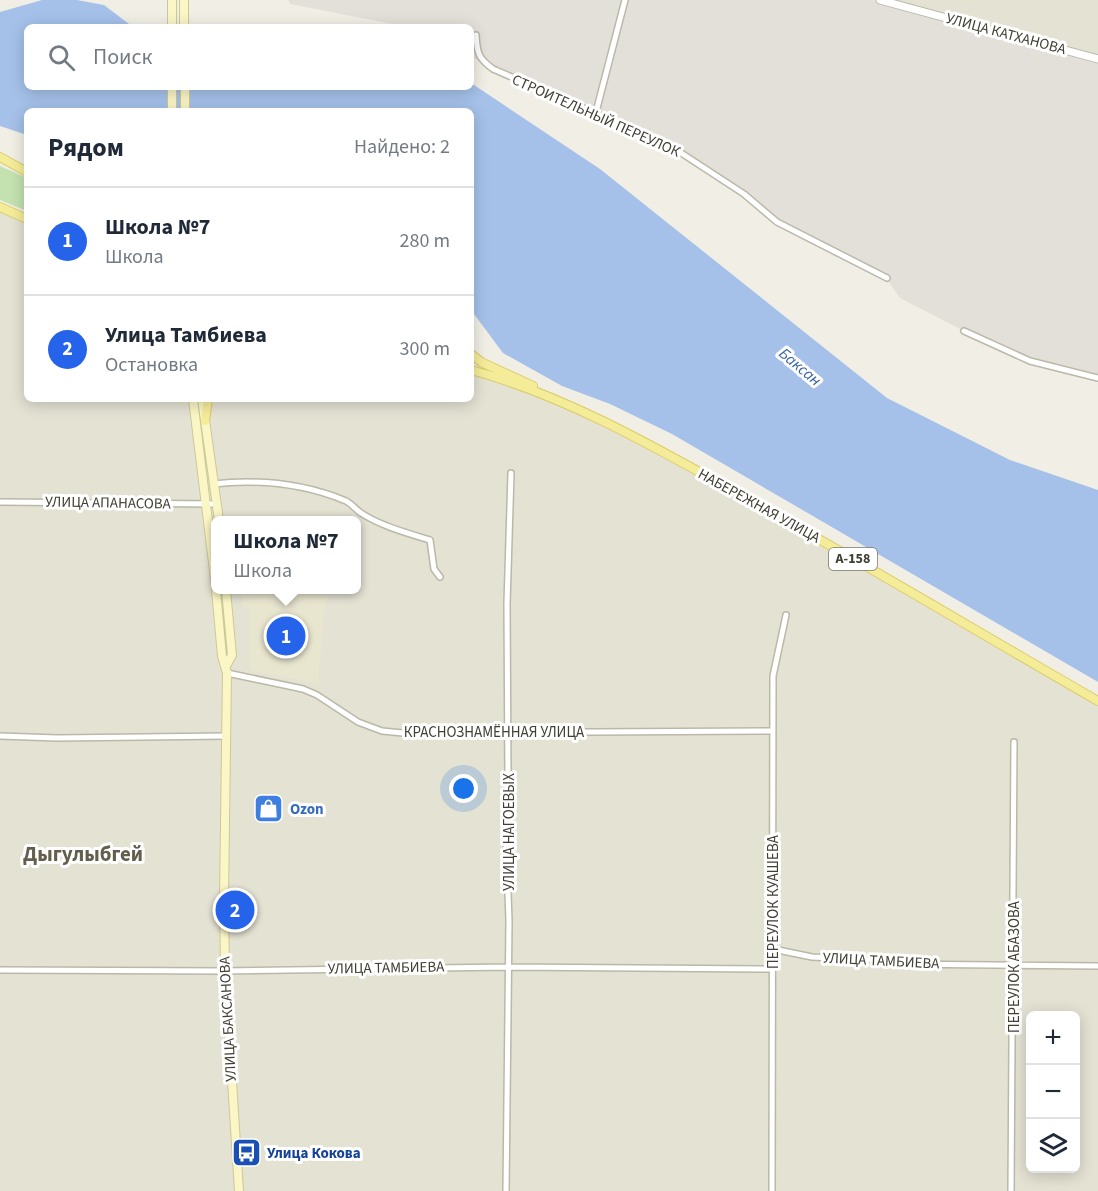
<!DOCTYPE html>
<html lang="ru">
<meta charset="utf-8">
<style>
body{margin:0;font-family:"Source Sans 3",sans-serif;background:#f2f2f3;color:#1f2937}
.controls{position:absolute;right:18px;bottom:18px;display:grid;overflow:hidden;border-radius:9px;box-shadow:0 3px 15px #0003}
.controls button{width:54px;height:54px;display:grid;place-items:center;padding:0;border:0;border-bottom:2px solid #e0e1e3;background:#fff;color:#1f2937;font:30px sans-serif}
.you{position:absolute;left:464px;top:789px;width:21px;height:21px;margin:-15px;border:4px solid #fff;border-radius:50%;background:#1a73e8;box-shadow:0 0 0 9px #1a73e833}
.badge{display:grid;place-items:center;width:39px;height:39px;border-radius:50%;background:#2563eb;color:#fff;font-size:20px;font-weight:700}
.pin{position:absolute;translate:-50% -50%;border:3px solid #fff;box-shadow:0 2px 6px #0006}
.popup{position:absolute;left:211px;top:516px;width:150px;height:78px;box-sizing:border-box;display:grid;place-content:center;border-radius:9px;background:#fff;filter:drop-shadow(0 2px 4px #0005);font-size:20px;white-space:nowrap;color:#747a83}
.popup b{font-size:22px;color:#1f2937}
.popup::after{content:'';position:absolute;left:50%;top:100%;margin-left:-12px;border:12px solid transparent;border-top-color:#fff}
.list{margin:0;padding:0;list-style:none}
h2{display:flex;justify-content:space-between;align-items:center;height:78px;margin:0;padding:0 24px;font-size:26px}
h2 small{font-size:20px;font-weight:400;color:#747a83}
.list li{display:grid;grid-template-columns:39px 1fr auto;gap:18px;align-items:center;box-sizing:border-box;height:108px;padding:0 24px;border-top:2px solid #e0e1e3}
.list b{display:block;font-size:22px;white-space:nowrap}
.list p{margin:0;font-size:20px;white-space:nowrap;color:#747a83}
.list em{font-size:20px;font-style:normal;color:#747a83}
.icon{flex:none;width:33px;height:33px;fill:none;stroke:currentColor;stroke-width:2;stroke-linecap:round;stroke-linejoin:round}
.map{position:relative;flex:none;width:1098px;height:1191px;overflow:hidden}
.search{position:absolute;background:#fff;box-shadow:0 3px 15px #0003;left:24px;top:24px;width:450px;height:66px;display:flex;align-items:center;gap:15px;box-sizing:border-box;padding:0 21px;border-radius:9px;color:#747a83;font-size:22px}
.panel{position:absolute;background:#fff;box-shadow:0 3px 15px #0003;left:24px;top:108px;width:450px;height:294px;border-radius:9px}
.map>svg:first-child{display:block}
.residential{fill:#e4e2d3;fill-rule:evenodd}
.industrial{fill:#e3e0da}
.education{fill:#e9e6d0}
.green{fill:#c3e2b0}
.water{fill:#a5c1e9}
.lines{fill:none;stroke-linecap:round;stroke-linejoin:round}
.minor-casing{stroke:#bbb8a8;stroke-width:8}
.tertiary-casing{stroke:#bbb8a8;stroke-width:9}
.secondary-casing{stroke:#cdc997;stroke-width:10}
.primary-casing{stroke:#d9cc6b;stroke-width:10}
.minor{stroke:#fff;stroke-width:5}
.tertiary{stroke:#fff;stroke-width:7}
.secondary{stroke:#faf6c6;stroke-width:8}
.primary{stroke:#f5ec99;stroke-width:8}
.labels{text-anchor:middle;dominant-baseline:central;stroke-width:6;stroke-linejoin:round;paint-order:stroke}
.shield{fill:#fff;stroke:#7b7972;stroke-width:1.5}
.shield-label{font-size:14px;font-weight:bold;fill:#424035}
.street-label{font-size:15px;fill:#424035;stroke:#fff}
.shop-label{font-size:15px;font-weight:bold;fill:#366cbe;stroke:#fff;text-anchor:start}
.transit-label{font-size:15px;font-weight:bold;fill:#164399;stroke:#fff;text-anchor:start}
.water-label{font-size:16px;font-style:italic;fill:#3863a4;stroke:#fff}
.district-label{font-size:21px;font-weight:bold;fill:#645f4d;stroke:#fff}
</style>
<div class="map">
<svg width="1098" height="1191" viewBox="0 0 1098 1191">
<rect width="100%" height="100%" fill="#f1efe5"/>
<path class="residential" d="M 880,0 L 1098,0 L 1098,59 Z
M 0,207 L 27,219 L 27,399 L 471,399 L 471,370 L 606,423 L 1098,701 L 1098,1191 L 0,1191 ZM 216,520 L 356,520 L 356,590 L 216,590 ZM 1030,1016 L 1076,1016 L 1076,1168 L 1030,1168 Z"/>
<path class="industrial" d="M 288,0 L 880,0 L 1098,59 L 1098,378 L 1030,361 L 964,331 L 900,298 L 886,278 L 777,222 L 744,194 L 669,145 L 529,85 L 483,61 L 471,58 L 471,27 L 408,27 L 290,4 Z"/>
<path class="education" d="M 241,590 L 330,590 L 323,616 L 318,684 L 250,670 L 250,609 L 243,605 Z"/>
<path class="green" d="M 0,166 L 27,178 L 27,211 L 0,200 Z"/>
<path class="water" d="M 42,0 L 77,0 L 104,5 L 133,27 L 27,27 L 27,87 L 471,87 L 471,83 L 600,169 L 887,398 L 1010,460 L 1098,490 L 1098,682 L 672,434 L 610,404 L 562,386 L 503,353 L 471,310 L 471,111 L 27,111 L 27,135 L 0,126 L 0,12 Z"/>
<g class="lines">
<defs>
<path id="minor" d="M 476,35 C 477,53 478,58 493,69 L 669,145 L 744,194 L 777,222 L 887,278
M 596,112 L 625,0
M 964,331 L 1030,361 L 1098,378
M 213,484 C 258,479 305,484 346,501 C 352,504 356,510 361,513 C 381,526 407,533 430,540 L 434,569 L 440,577
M 0,502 L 216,504
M 227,673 L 303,689 L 317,695 L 358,722 L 382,731 L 403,733 L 773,731
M 0,736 L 57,738 L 226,736
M 773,949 L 812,957 L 878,960 L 895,964 L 1098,966
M 0,970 L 225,971 L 508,967 L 773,969
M 506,1191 L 509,921 L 506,837 C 510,823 512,791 508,778 L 507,604 L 511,473
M 772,1191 L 773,676 L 786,615
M 1011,1191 L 1014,742"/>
<path id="tertiary" d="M 880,0 L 1098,59"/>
<path id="secondary" d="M 172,0 L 172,27
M 184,0 L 184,27
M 172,87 L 172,111
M 185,87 L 185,111
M 193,399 L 216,587
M 202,399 L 219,520
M 216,590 L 222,656 L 227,673 L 224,899 L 225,971 L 239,1191
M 226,590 L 232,655 L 226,666"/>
<path id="primary" d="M 0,157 L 27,172
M 0,207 L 27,219
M 471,354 L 481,362 L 533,386
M 471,370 C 564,395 655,447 739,494 C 860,561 978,632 1098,701
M 205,421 L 208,399"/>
</defs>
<use href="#minor" class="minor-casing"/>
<use href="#tertiary" class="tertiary-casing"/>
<use href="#secondary" class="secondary-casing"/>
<use href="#primary" class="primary-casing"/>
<use href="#minor" class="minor"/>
<use href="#tertiary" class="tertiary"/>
<use href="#secondary" class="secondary"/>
<use href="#primary" class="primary"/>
</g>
<defs>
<symbol id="shop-square" viewBox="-11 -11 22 22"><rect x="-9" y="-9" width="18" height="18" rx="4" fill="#3f7fe0" stroke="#fff"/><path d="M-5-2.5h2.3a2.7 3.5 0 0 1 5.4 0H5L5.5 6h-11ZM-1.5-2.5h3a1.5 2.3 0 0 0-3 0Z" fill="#fff"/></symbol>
<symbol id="bus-square" viewBox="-11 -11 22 22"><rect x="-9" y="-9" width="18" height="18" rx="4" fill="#1a4fb4" stroke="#fff"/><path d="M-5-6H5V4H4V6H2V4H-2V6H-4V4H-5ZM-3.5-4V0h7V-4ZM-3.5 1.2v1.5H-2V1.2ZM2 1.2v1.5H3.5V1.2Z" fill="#fff"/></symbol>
</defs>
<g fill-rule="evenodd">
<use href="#shop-square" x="252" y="792" width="33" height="33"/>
<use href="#bus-square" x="230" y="1136" width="33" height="33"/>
</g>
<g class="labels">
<rect class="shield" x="829" y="548" width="48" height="22" rx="4.5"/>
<g class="shield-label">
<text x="853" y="559">А-158</text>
</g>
<g class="street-label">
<text transform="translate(1006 34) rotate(15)">УЛИЦА КАТХАНОВА</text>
<text transform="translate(596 116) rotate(24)">СТРОИТЕЛЬНЫЙ ПЕРЕУЛОК</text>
<text transform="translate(108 503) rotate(1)">УЛИЦА АПАНАСОВА</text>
<text transform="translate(759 506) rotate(29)">НАБЕРЕЖНАЯ УЛИЦА</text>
<text x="494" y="732">КРАСНОЗНАМЁННАЯ УЛИЦА</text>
<text transform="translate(509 832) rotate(-90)">УЛИЦА НАГОЕВЫХ</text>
<text transform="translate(773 902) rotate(-90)">ПЕРЕУЛОК КУАШЕВА</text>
<text transform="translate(881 961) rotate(3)">УЛИЦА ТАМБИЕВА</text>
<text transform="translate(1014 967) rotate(-90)">ПЕРЕУЛОК АБАЗОВА</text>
<text transform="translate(386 968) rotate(-1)">УЛИЦА ТАМБИЕВА</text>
<text transform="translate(228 1019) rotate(-93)">УЛИЦА БАКСАНОВА</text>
</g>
<g class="shop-label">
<text x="290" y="809">Ozon</text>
</g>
<g class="transit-label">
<text x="267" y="1153">Улица Кокова</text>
</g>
<g class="water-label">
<text transform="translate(800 367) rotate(40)">Баксан</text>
</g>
<g class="district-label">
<text x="83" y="854">Дыгулыбгей</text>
</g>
</g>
</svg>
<div class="controls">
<button>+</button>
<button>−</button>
<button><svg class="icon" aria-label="layers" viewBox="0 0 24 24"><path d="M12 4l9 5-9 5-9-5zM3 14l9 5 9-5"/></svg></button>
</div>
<div class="you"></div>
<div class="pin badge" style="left:286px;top:636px">1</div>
<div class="popup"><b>Школа №7</b>Школа</div>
<div class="pin badge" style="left:235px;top:910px">2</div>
<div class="search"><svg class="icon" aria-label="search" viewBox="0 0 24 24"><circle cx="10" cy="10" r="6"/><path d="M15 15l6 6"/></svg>Поиск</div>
<section class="panel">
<h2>Рядом<small>Найдено: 2</small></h2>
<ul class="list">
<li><span class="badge">1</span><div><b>Школа №7</b><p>Школа</p></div><em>280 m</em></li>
<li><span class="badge">2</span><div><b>Улица Тамбиева</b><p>Остановка</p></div><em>300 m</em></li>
</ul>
</section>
</div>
